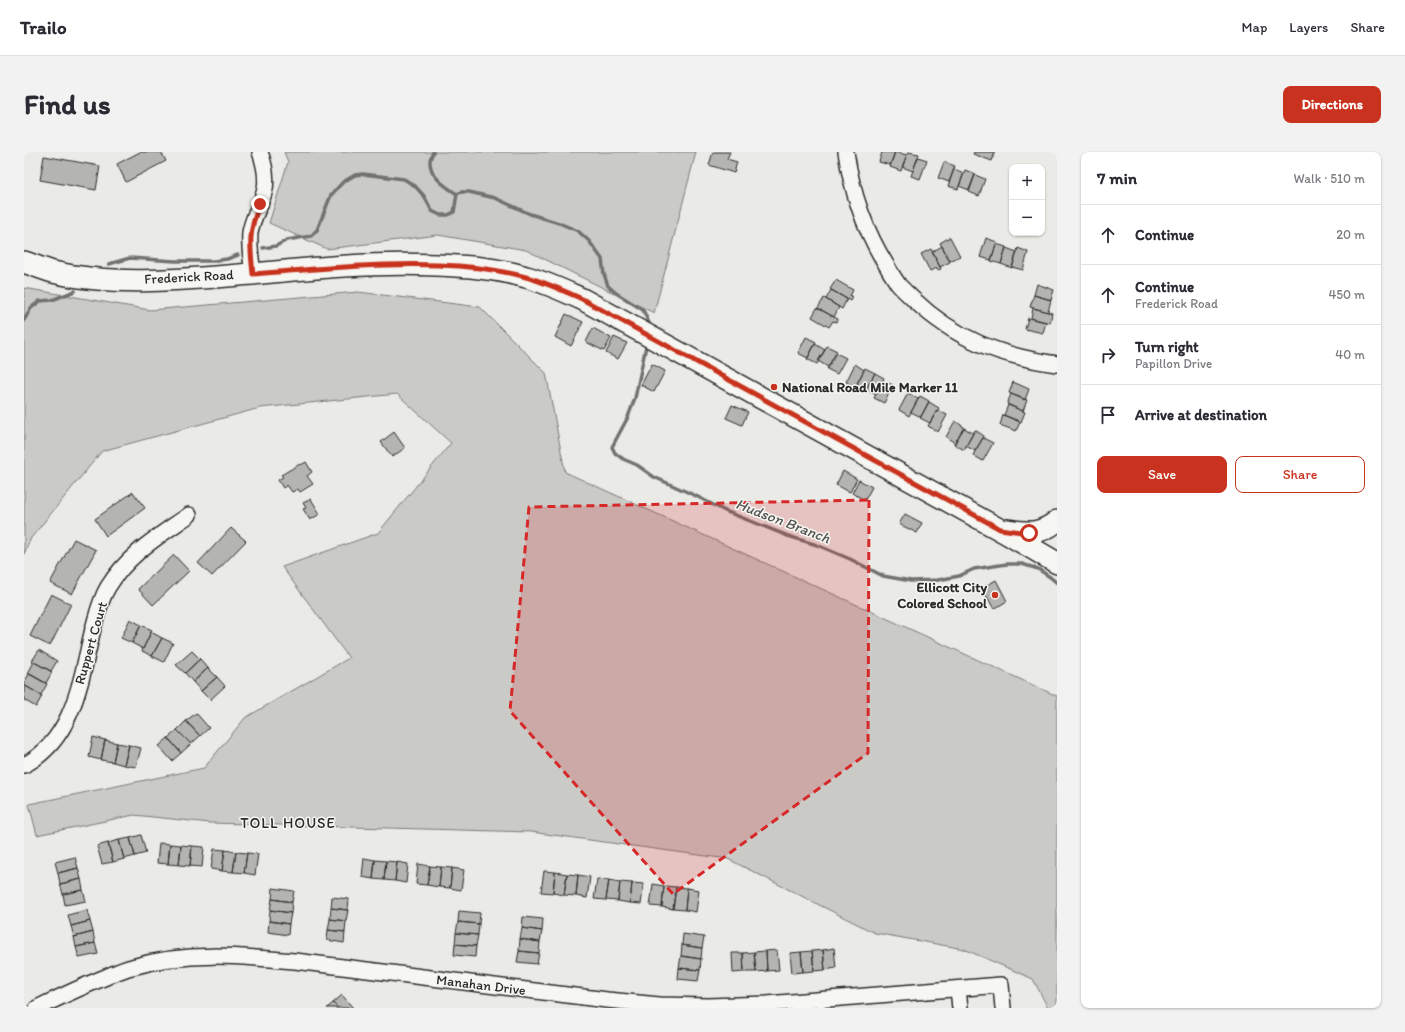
<!DOCTYPE html>
<meta charset="utf-8">
<style>
body{margin:0;font-family:Itim,sans-serif;background:#f2f2f3;color:#2b2b33}
.controls{position:absolute;right:12px;top:12px;display:grid;overflow:hidden;border-radius:8px;box-shadow:0 1px 3px #0004}
.controls button{width:36px;height:36px;display:grid;place-items:center;padding:0;border:0;border-bottom:1px solid #e1e1e2;background:#fff;color:#2b2b33;font:20px sans-serif}
.stop{position:absolute;width:12px;height:12px;margin:-9px;border:3px solid #c8321e;border-radius:50%;background:#fff}
.stop.end{background:#c8321e;border-color:#fff;box-shadow:0 1px 4px #0008}
.list{margin:0;padding:0;list-style:none}
h2{display:flex;justify-content:space-between;align-items:center;height:52px;margin:0;padding:0 16px;font-size:17px}
h2 small{font-size:13px;font-weight:400;color:#7c7c81}
.list li{display:grid;grid-template-columns:26px 1fr auto;gap:12px;align-items:center;box-sizing:border-box;height:60px;padding:0 16px;border-top:1px solid #e1e1e2}
.list b{display:block;font-size:15px;white-space:nowrap}
.list p{margin:0;font-size:13px;white-space:nowrap;color:#7c7c81}
.list em{font-size:13px;font-style:normal;color:#7c7c81}
.actions{display:flex;gap:8px;padding:12px 16px}
.actions a{flex:1;padding:9px 0;border:1px solid #c8321e;border-radius:8px;text-align:center;font-size:14px;color:#c8321e}
.actions .main{background:#c8321e;color:#fff}
.icon{flex:none;width:22px;height:22px;fill:none;stroke:currentColor;stroke-width:2;stroke-linecap:round;stroke-linejoin:round}
.map{position:relative;flex:none;width:1033px;height:856px;overflow:hidden;border-radius:8px}
header{display:flex;align-items:center;gap:24px;box-sizing:border-box;height:56px;padding:0 20px;background:#fff;border-bottom:1px solid #e1e1e2}
header strong{font-size:19px}
nav{display:flex;gap:22px;margin-inline-start:auto;font-size:14px}
.intro{display:flex;align-items:center;justify-content:space-between;box-sizing:border-box;height:96px;padding:0 24px}
h1{margin:0;font-size:28px}
.button{padding:10px 18px;border-radius:8px;background:#c8321e;color:#fff;font-size:14px;font-weight:700}
main{display:flex;gap:24px;padding:0 24px}
aside{flex:1;background:#fff;border-radius:8px;box-shadow:0 1px 3px #0004}
.map>svg:first-child{display:block}
.green{fill:#cacac7;stroke:#7a7a79}
.lines{fill:none;stroke-linecap:round;stroke-linejoin:round}
.stream{stroke:#727270;stroke-width:3.5}
.building{fill:#b4b4b1;stroke:#2b2b2b}
.street-casing{stroke:#2b2b2b;stroke-width:18}
.secondary-casing{stroke:#2b2b2b;stroke-width:24}
.street{stroke:#f6f6f2;stroke-width:15}
.secondary{stroke:#f6f6f2;stroke-width:21}
.route{stroke:#c8321e;stroke-width:5}
.marked{fill:#d62828;fill-opacity:0.2;stroke:#d62828;stroke-width:3;stroke-dasharray:8 5;stroke-linejoin:round}
.poi-dot{fill:#c8321e;stroke:#f6f6f2;stroke-width:1.5}
.labels{text-anchor:middle;dominant-baseline:central;stroke-width:3;stroke-linejoin:round;paint-order:stroke}
.street-label{font-size:14px;fill:#2b2b2b;stroke:#f6f6f2}
.poi-label{font-size:14px;font-weight:bold;fill:#2b2b2b;stroke:#f6f6f2;text-anchor:start}
.water-label{font-size:15px;font-style:italic;fill:#545453;stroke:#f6f6f2}
.neighbourhood-label{font-size:15px;letter-spacing:1px;fill:#2b2b2b;stroke:#f6f6f2}
</style>
<header>
<strong>Trailo</strong>
<nav><a>Map</a><a>Layers</a><a>Share</a></nav>
</header>
<div class="intro"><h1>Find us</h1><a class="button">Directions</a></div>
<main>
<div class="map">
<svg width="1033" height="856" viewBox="0 0 1033 856">
<rect width="100%" height="100%" fill="#eaeae6"/>
<filter id="ink" filterUnits="userSpaceOnUse"><feTurbulence type="fractalNoise" baseFrequency=".025" numOctaves="2"/><feDisplacementMap in="SourceGraphic" scale="8" xChannelSelector="R" yChannelSelector="G"/><feConvolveMatrix kernelMatrix="1 2 1 2 8 2 1 2 1" color-interpolation-filters="sRGB"/></filter>
<g filter="url(#ink)">
<path class="green" d="M 260,0 L 672,0 L 630,161 L 502,98 L 414,83 L 303,97 L 245,71 L 264,10 Z
M 0,136 L 126,158 L 334,140 L 456,155 L 522,221 L 541,320 L 1033,544 L 1033,856 L 1024,856 L 1009,827 L 940,797 L 851,781 L 704,707 L 507,680 L 186,671 L 110,663 L 13,683 L 5,652 L 180,616 L 221,566 L 325,506 L 258,415 L 354,381 L 427,291 L 373,242 L 236,256 L 78,299 L 7,386 L 0,402 Z"/>
<g class="lines">
<path class="stream" d="M 409,0 C 408,3 406,6 406,9 C 405,24 422,35 433,42
M 239,96 L 252,94 L 263,88 L 287,84 L 293,78 L 307,43 L 319,30 L 331,23 L 339,22 L 380,27 L 391,34 L 400,44 L 408,59 L 416,63 L 424,63 L 430,60 L 433,42 L 437,40 L 445,40 L 471,46 L 506,62 L 535,71 L 554,79 L 565,89 L 578,107 L 580,122 L 584,134 L 592,141 L 619,158 L 625,171
M 85,112 L 106,106 L 151,109 L 190,109 L 203,107 L 214,103
M 0,168 L 7,156 L 16,149 L 28,148 L 51,139
M 622,194 L 611,246 L 604,265 L 588,295 L 591,301 L 599,307 L 613,313 L 630,325 L 672,344 L 701,359 L 764,384 L 793,393 L 826,407 L 859,424 L 887,429 L 914,428 L 935,424 L 950,417 L 983,412 L 998,412 L 1014,417 L 1026,425 L 1033,431"/>
</g>
<path class="building" d="M 116,0 L 137,0 L 142,9 L 102,30 L 93,12 Z
M 689,0 L 706,0 L 703,7 L 713,10 L 710,21 L 685,13 Z
M 858,0 L 871,0 L 866,13 L 855,10 Z
M 871,0 L 883,3 L 877,19 L 866,15 Z
M 884,0 L 895,2 L 889,19 L 878,15 Z
M 950,0 L 971,0 L 968,9 L 949,2 Z
M 20,4 L 76,14 L 72,38 L 16,28 Z
M 894,5 L 903,8 L 896,27 L 887,24 Z
M 920,10 L 931,14 L 925,30 L 914,26 Z
M 930,17 L 940,21 L 934,37 L 924,34 Z
M 941,18 L 951,22 L 945,38 L 935,34 Z
M 951,23 L 961,27 L 955,44 L 945,40 Z
M 926,85 L 936,104 L 926,109 L 916,91 Z
M 962,86 L 973,90 L 967,108 L 956,105 Z
M 972,92 L 982,95 L 977,112 L 967,109 Z
M 918,94 L 926,110 L 916,115 L 908,100 Z
M 982,96 L 993,100 L 988,116 L 977,112 Z
M 994,96 L 1004,100 L 999,118 L 988,115 Z
M 907,97 L 917,117 L 913,118 L 912,116 L 906,119 L 897,102 Z
M 812,128 L 829,138 L 826,144 L 828,145 L 826,149 L 806,137 Z
M 1013,132 L 1030,138 L 1027,148 L 1010,143 Z
M 807,138 L 823,147 L 818,157 L 802,147 Z
M 1010,143 L 1027,148 L 1024,160 L 1006,155 Z
M 800,146 L 815,155 L 810,165 L 794,156 Z
M 793,156 L 814,167 L 812,170 L 809,169 L 805,175 L 788,165 Z
M 1009,156 L 1028,161 L 1026,171 L 1007,166 Z
M 542,162 L 559,170 L 547,194 L 531,185 Z
M 1004,166 L 1022,170 L 1019,181 L 1001,177 Z
M 569,176 L 587,186 L 580,199 L 562,190 Z
M 590,185 L 603,191 L 594,207 L 582,201 Z
M 782,185 L 792,190 L 784,206 L 774,201 Z
M 791,192 L 801,198 L 793,212 L 783,207 Z
M 803,194 L 813,199 L 804,215 L 794,209 Z
M 812,201 L 822,206 L 813,222 L 803,217 Z
M 628,212 L 641,219 L 630,240 L 617,233 Z
M 831,212 L 840,218 L 831,235 L 822,230 Z
M 841,216 L 851,221 L 842,237 L 833,232 Z
M 851,221 L 860,226 L 852,242 L 842,237 Z
M 859,229 L 869,233 L 860,251 L 850,246 Z
M 989,230 L 1005,237 L 1001,248 L 985,241 Z
M 884,241 L 894,247 L 885,264 L 875,258 Z
M 987,242 L 1003,248 L 999,259 L 983,252 Z
M 896,244 L 905,249 L 897,265 L 887,260 Z
M 905,250 L 915,256 L 906,271 L 896,266 Z
M 708,253 L 724,260 L 718,273 L 702,266 Z
M 984,253 L 1001,260 L 997,270 L 980,263 Z
M 913,258 L 923,263 L 914,280 L 904,274 Z
M 979,263 L 996,270 L 992,279 L 976,273 Z
M 931,269 L 940,275 L 931,291 L 922,285 Z
M 940,276 L 949,281 L 940,298 L 930,292 Z
M 951,278 L 960,284 L 951,299 L 942,294 Z
M 370,280 L 381,296 L 368,305 L 357,290 Z
M 959,286 L 969,291 L 959,309 L 949,303 Z
M 282,310 L 288,320 L 283,324 L 289,332 L 276,340 L 274,337 L 268,340 L 263,333 L 259,336 L 254,328 L 259,325 L 257,323 L 276,312 L 277,313 Z
M 819,319 L 833,327 L 826,340 L 812,333 Z
M 835,328 L 848,335 L 841,348 L 828,341 Z
M 109,340 L 121,356 L 82,384 L 71,367 Z
M 287,347 L 296,362 L 286,368 L 279,357 L 282,356 L 279,351 Z
M 881,362 L 898,371 L 893,381 L 875,372 Z
M 207,376 L 222,389 L 188,424 L 174,411 Z
M 50,387 L 72,398 L 48,442 L 26,431 Z
M 150,403 L 165,419 L 129,453 L 114,437 Z
M 972,428 L 983,449 L 970,457 L 958,436 Z
M 27,442 L 47,452 L 26,494 L 6,484 Z
M 106,467 L 117,473 L 108,491 L 97,486 Z
M 117,473 L 128,478 L 119,497 L 108,491 Z
M 127,480 L 138,486 L 128,504 L 118,499 Z
M 138,486 L 149,491 L 140,510 L 128,504 Z
M 15,498 L 33,509 L 27,519 L 8,509 Z
M 168,499 L 176,507 L 161,521 L 152,513 Z
M 176,507 L 184,516 L 169,530 L 161,521 Z
M 10,510 L 28,520 L 22,531 L 4,521 Z
M 184,516 L 193,525 L 177,539 L 169,530 Z
M 5,522 L 23,532 L 17,543 L 0,533 L 0,531 Z
M 193,525 L 201,534 L 186,548 L 177,539 Z
M 0,533 L 18,544 L 12,555 L 0,548 Z
M 172,561 L 185,576 L 176,584 L 162,569 Z
M 162,569 L 176,584 L 167,592 L 153,578 Z
M 153,578 L 167,592 L 157,601 L 144,586 Z
M 69,585 L 81,588 L 77,608 L 65,605 Z
M 144,586 L 157,601 L 148,609 L 135,594 Z
M 81,588 L 93,591 L 89,610 L 77,608 Z
M 93,591 L 105,593 L 100,613 L 89,610 Z
M 105,593 L 117,596 L 112,615 L 100,613 Z
M 117,683 L 122,701 L 111,704 L 106,686 Z
M 106,686 L 111,704 L 100,707 L 95,688 Z
M 95,688 L 100,707 L 89,710 L 84,691 Z
M 84,691 L 89,710 L 78,712 L 73,694 Z
M 135,691 L 146,692 L 144,712 L 133,711 Z
M 146,692 L 157,693 L 155,713 L 144,712 Z
M 157,693 L 168,694 L 166,714 L 155,713 Z
M 168,694 L 180,695 L 178,715 L 166,714 Z
M 190,697 L 201,698 L 198,719 L 187,717 Z
M 201,698 L 212,700 L 209,720 L 198,719 Z
M 212,700 L 223,701 L 220,721 L 209,720 Z
M 223,701 L 234,702 L 231,723 L 220,721 Z
M 51,705 L 54,716 L 34,721 L 31,710 Z
M 340,706 L 351,708 L 349,727 L 338,725 Z
M 351,708 L 362,709 L 360,728 L 349,727 Z
M 362,709 L 373,710 L 371,729 L 360,728 Z
M 373,710 L 384,712 L 382,731 L 371,729 Z
M 394,712 L 406,714 L 403,733 L 392,732 Z
M 406,714 L 417,715 L 415,735 L 403,733 Z
M 417,715 L 428,716 L 426,736 L 415,735 Z
M 54,716 L 57,727 L 36,732 L 34,721 Z
M 428,716 L 440,718 L 437,738 L 426,736 Z
M 520,719 L 531,720 L 529,741 L 517,740 Z
M 531,720 L 543,722 L 540,743 L 529,741 Z
M 543,722 L 554,723 L 552,744 L 540,743 Z
M 554,723 L 566,725 L 563,746 L 552,744 Z
M 57,727 L 59,738 L 39,742 L 36,732 Z
M 573,727 L 585,728 L 582,748 L 570,747 Z
M 585,728 L 596,730 L 594,749 L 582,748 Z
M 596,730 L 608,731 L 606,751 L 594,749 Z
M 608,731 L 620,732 L 617,752 L 606,751 Z
M 629,732 L 640,734 L 638,755 L 626,754 Z
M 640,734 L 652,735 L 649,757 L 638,755 Z
M 652,735 L 663,736 L 661,758 L 649,757 Z
M 249,736 L 270,739 L 268,750 L 248,747 Z
M 663,736 L 675,738 L 672,760 L 661,758 Z
M 59,738 L 62,749 L 41,753 L 39,742 Z
M 308,745 L 325,747 L 324,758 L 307,756 Z
M 248,747 L 268,750 L 267,761 L 246,758 Z
M 307,756 L 324,758 L 322,769 L 306,767 Z
M 63,758 L 66,769 L 47,774 L 44,763 Z
M 246,758 L 267,761 L 265,772 L 245,769 Z
M 435,759 L 456,761 L 455,772 L 434,770 Z
M 499,765 L 519,767 L 518,779 L 498,776 Z
M 306,767 L 322,769 L 321,780 L 304,778 Z
M 66,769 L 69,780 L 50,785 L 47,774 Z
M 245,769 L 265,772 L 264,783 L 244,780 Z
M 434,770 L 455,772 L 454,783 L 432,781 Z
M 498,776 L 518,779 L 516,790 L 496,787 Z
M 304,778 L 321,780 L 320,791 L 303,788 Z
M 69,780 L 71,791 L 52,795 L 50,785 Z
M 432,781 L 454,783 L 452,794 L 431,792 Z
M 659,782 L 680,785 L 678,796 L 658,793 Z
M 496,787 L 516,790 L 515,801 L 495,799 Z
M 71,791 L 74,802 L 55,806 L 52,795 Z
M 431,792 L 452,794 L 451,805 L 430,803 Z
M 658,793 L 678,796 L 677,807 L 657,804 Z
M 810,796 L 812,816 L 801,818 L 799,798 Z
M 753,798 L 755,818 L 743,819 L 742,799 Z
M 799,798 L 801,818 L 790,819 L 788,799 Z
M 495,799 L 515,801 L 513,812 L 493,810 Z
M 742,799 L 743,819 L 732,820 L 730,800 Z
M 788,799 L 790,819 L 779,820 L 777,800 Z
M 730,800 L 732,820 L 720,820 L 719,801 Z
M 777,800 L 779,820 L 768,821 L 766,801 Z
M 708,801 L 719,801 L 720,820 L 709,821 Z
M 657,804 L 677,807 L 676,818 L 655,816 Z
M 655,816 L 676,818 L 674,829 L 654,827 Z
M 318,843 L 329,856 L 314,856 L 309,851 Z
M 309,851 L 314,856 L 303,856 Z"/>
<g class="lines">
<defs>
<path id="street" d="M 822,0 C 828,41 841,79 863,114 C 866,120 870,126 874,132 C 878,137 884,142 889,147 C 931,187 976,204 1033,212
M 229,121 C 227,108 225,94 226,81 C 228,65 238,52 241,37 C 243,25 240,11 236,0
M 0,613 C 50,588 57,526 69,477 C 73,463 76,448 84,435 C 104,402 135,384 165,363
M 934,837 L 936,856
M 13,856 C 36,845 59,834 82,825 C 91,821 99,817 108,815 C 162,799 216,804 271,809 L 583,848 L 635,853 L 684,854 L 743,852 L 977,833 L 979,856"/>
<path id="secondary" d="M 0,110 C 9,113 19,117 29,120 C 92,135 164,127 228,122 C 289,116 351,110 412,113 C 442,114 473,116 502,125 C 521,130 540,139 558,147 L 982,381 L 1033,411
M 983,378 C 1004,381 1016,383 1033,369"/>
</defs>
<use href="#street" class="street-casing"/>
<use href="#secondary" class="secondary-casing"/>
<use href="#street" class="street"/>
<use href="#secondary" class="secondary"/>
</g>
</g>
<g class="lines" filter="url(#ink)">
<path class="route" d="M 236,52 C 224,79 226,93 229,122 C 291,117 352,111 414,113 C 444,114 473,117 502,125 C 521,130 540,139 558,147 L 976,377 L 1005,381"/>
</g>
<path class="marked" d="M 845,348 L 844,601 L 649,742 L 486,559 L 505,355 Z"/>
<g class="poi-dot">
<circle cx="750" cy="235" r="4"/>
<circle cx="971" cy="443" r="4"/>
</g>
<g class="labels">
<g class="street-label">
<text transform="translate(165 125) rotate(-3)">Frederick Road</text>
<text transform="translate(67 491) rotate(-74)">Ruppert Court</text>
<text transform="translate(457 833) rotate(7)">Manahan Drive</text>
</g>
<g class="poi-label">
<text x="758" y="235">National Road Mile Marker 11</text>
<text x="963" y="435" text-anchor="end">Ellicott City<tspan x="963" dy="16">Colored School</tspan></text>
</g>
<g class="water-label">
<text transform="translate(759 369) rotate(21)">Hudson Branch</text>
</g>
<g class="neighbourhood-label">
<text x="264" y="671">TOLL HOUSE</text>
</g>
</g>
</svg>
<div class="controls">
<button>+</button>
<button>−</button>
</div>
<div class="stop" style="left:1005px;top:381px"></div>
<div class="stop end" style="left:236px;top:52px"></div>
</div>
<aside>
<h2>7 min<small>Walk · 510 m</small></h2>
<ul class="list">
<li><svg class="icon" aria-label="ahead" viewBox="0 0 24 24"><path d="M12 20V5M6 11l6-6 6 6"/></svg><div><b>Continue</b></div><em>20 m</em></li>
<li><svg class="icon" aria-label="ahead" viewBox="0 0 24 24"><path d="M12 20V5M6 11l6-6 6 6"/></svg><div><b>Continue</b><p>Frederick Road</p></div><em>450 m</em></li>
<li><svg class="icon" aria-label="right" viewBox="0 0 24 24"><path d="M7 20v-9h11M14 6l5 5-5 5"/></svg><div><b>Turn right</b><p>Papillon Drive</p></div><em>40 m</em></li>
<li><svg class="icon" aria-label="arrive" viewBox="0 0 24 24"><path d="M6 21V4h12l-3 4 3 4H6"/></svg><div><b>Arrive at destination</b></div></li>
</ul>
<div class="actions"><a class="main">Save</a><a>Share</a></div>
</aside>
</main>
